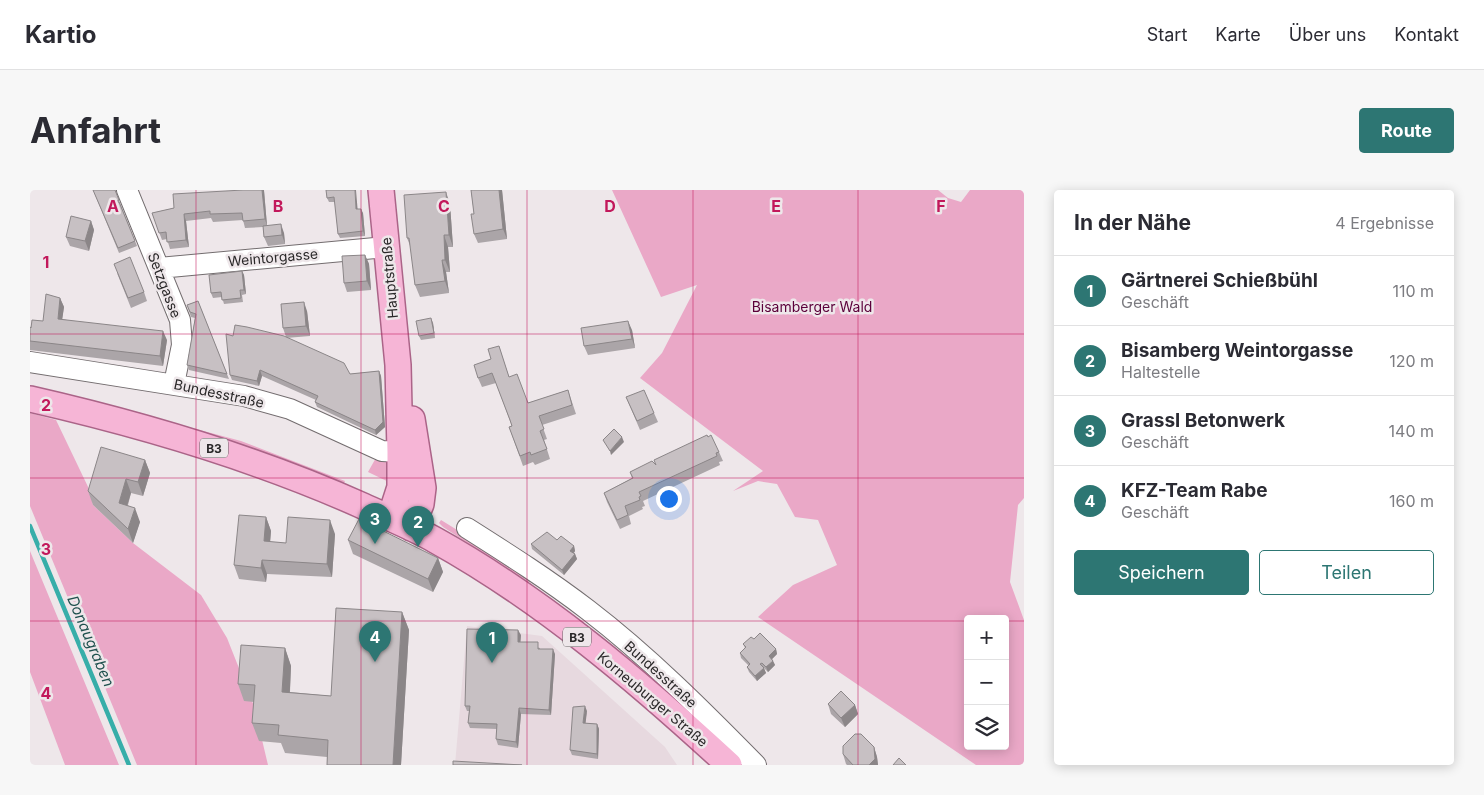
<!DOCTYPE html>
<html lang="de">
<meta charset="utf-8">
<style>
body{margin:0;font-family:Inter,sans-serif;background:#f7f7f7;color:#2b2b33}
.controls{position:absolute;right:15px;bottom:15px;display:grid;overflow:hidden;border-radius:5px;box-shadow:0 2px 12px #0003}
.controls button{width:45px;height:45px;display:grid;place-items:center;padding:0;border:0;border-bottom:1px solid #e1e1e2;background:#fff;color:#2b2b33;font:25px sans-serif}
.you{position:absolute;left:638px;top:308px;width:18px;height:18px;margin:-12px;border:4px solid #fff;border-radius:50%;background:#1a73e8;box-shadow:0 0 0 8px #1a73e833}
.badge{display:grid;place-items:center;width:32px;height:32px;border-radius:50%;background:#2d7673;color:#fff;font-size:16px;font-weight:700}
.pin{position:absolute;translate:-50% -41px;filter:drop-shadow(0 1px 2px #0008)}
.pin::after{content:'';position:absolute;top:26px;width:18px;height:15px;background:inherit;clip-path:polygon(0 0,100% 0,50% 100%)}
.list{margin:0;padding:0;list-style:none}
h2{display:flex;justify-content:space-between;align-items:center;height:65px;margin:0;padding:0 20px;font-size:21px}
h2 small{font-size:16px;font-weight:400;color:#7c7c81}
.list li{display:grid;grid-template-columns:32px 1fr auto;gap:15px;align-items:center;box-sizing:border-box;height:70px;padding:0 20px;border-top:1px solid #e1e1e2}
.list b{display:block;font-size:19px;white-space:nowrap}
.list p{margin:0;font-size:16px;white-space:nowrap;color:#7c7c81}
.list em{font-size:16px;font-style:normal;color:#7c7c81}
.actions{display:flex;gap:10px;padding:15px 20px}
.actions a{flex:1;padding:11px 0;border:1px solid #2d7673;border-radius:5px;text-align:center;font-size:18px;color:#2d7673}
.actions .main{background:#2d7673;color:#fff}
.icon{flex:none;width:28px;height:28px;fill:none;stroke:currentColor;stroke-width:2;stroke-linecap:round;stroke-linejoin:round}
.map{position:relative;flex:none;width:994px;height:575px;overflow:hidden;border-radius:5px}
header{display:flex;align-items:center;gap:30px;box-sizing:border-box;height:70px;padding:0 25px;background:#fff;border-bottom:1px solid #e1e1e2}
header strong{font-size:24px}
nav{display:flex;gap:28px;margin-inline-start:auto;font-size:18px}
.intro{display:flex;align-items:center;justify-content:space-between;box-sizing:border-box;height:120px;padding:0 30px}
h1{margin:0;font-size:35px}
.button{padding:12px 22px;border-radius:5px;background:#2d7673;color:#fff;font-size:18px;font-weight:700}
main{display:flex;gap:30px;padding:0 30px}
aside{flex:1;background:#fff;border-radius:5px;box-shadow:0 2px 12px #0003}
.map>svg:first-child{display:block}
.built{fill:#e7d9df}
.green{fill:#eaa8c7;fill-rule:evenodd}
.lines{fill:none;stroke-linecap:round;stroke-linejoin:round}
.stream{stroke:#37aea9;stroke-width:4.5}
.minor-casing{stroke:#736d6f;stroke-width:22}
.major-casing{stroke:#ab6488;stroke-width:28}
.minor{stroke:#fff;stroke-width:20}
.major{stroke:#f6b5d6;stroke-width:25}
.wall{fill:#aba5a8}
.shaded-wall{fill:#8b8688}
.building{fill:#c7c0c3;stroke:#8b8688}
.grid{fill:none;stroke:#c2185b;stroke-width:1;stroke-opacity:0.55}
.labels{text-anchor:middle;dominant-baseline:central;stroke-width:5;stroke-linejoin:round;paint-order:stroke}
.shield{fill:#eee7ea;stroke:#656163;stroke-width:1}
.shield-label{font-size:12px;font-weight:bold;fill:#2a2829}
.street-label{font-size:14px;fill:#2a2829;stroke:#eee7ea}
.park-label{font-size:14px;fill:#5b003a;stroke:#eee7ea}
.water-label{font-size:15px;font-style:italic;fill:#1e504d;stroke:#eee7ea}
.grid-label{font-size:16px;text-anchor:middle;font-weight:bold;fill:#c2185b;stroke:#eee7ea;stroke-width:5;stroke-linejoin:round;paint-order:stroke}
</style>
<header>
<strong>Kartio</strong>
<nav><a>Start</a><a>Karte</a><a>Über uns</a><a>Kontakt</a></nav>
</header>
<div class="intro"><h1>Anfahrt</h1><a class="button">Route</a></div>
<main>
<div class="map">
<svg width="994" height="575" viewBox="0 0 994 575">
<rect width="100%" height="100%" fill="#eee7ea"/>
<path class="built" d="M 437,436 L 512,446 L 635,557 L 647,575 L 425,575 Z"/>
<path class="green" d="M 582,0 L 908,0 L 918,8 L 931,12 L 940,0 L 994,0 L 994,308 L 988,315 L 980,392 L 994,430 L 994,575 L 946,575 L 728,427 L 763,395 L 807,375 L 788,330 L 765,327 L 747,294 L 728,291 L 703,301 L 733,281 L 610,188 L 632,163 L 667,95 L 631,107 ZM 938,429 L 975,429 L 975,556 L 938,556 Z
M 0,223 L 26,230 L 60,301 L 63,315 L 103,353 L 171,405 L 197,448 L 224,516 L 238,575 L 107,575 L 0,316 Z
M 106,223 L 211,251 L 315,291 L 313,295 L 222,258 Z
M 347,266 L 360,273 L 363,294 L 338,282 Z
M 411,330 L 466,364 L 503,392 L 498,392 L 413,337 L 409,333 Z
M 0,361 L 89,575 L 35,575 L 0,482 Z"/>
<g class="lines">
<path class="stream" d="M 0,336 L 99,575"/>
<defs>
<path id="minor" d="M 97,0 L 150,130 L 152,155 L 144,194
M 129,78 L 356,57
M 0,172 L 214,206 L 260,219 L 352,261 L 370,262
M 437,338 C 478,364 519,390 558,420 C 618,466 673,521 726,575"/>
<path id="major" d="M 351,0 L 368,175 L 370,262 L 370,297 L 360,328
M 0,209 C 114,235 226,268 333,316 C 357,327 382,337 405,350 C 513,410 609,492 699,575
M 381,338 L 391,314 L 393,298 L 382,229"/>
</defs>
<use href="#minor" class="minor-casing"/>
<use href="#major" class="major-casing"/>
<use href="#minor" class="minor"/>
<use href="#major" class="major"/>
</g>
<path class="wall" d="M 63,0 L 85,0 L 107,56 L 89,63 Z
M 213,0 L 234,0 L 237,35 L 254,43 L 255,54 L 238,56 L 234,47 L 233,37 L 215,38 L 213,30 L 183,32 L 181,28 L 156,31 L 159,57 L 140,59 L 137,49 L 132,50 L 122,23 L 144,18 Z
M 296,0 L 328,19 L 333,23 L 335,46 L 310,48 L 308,44 L 305,12 L 299,12 L 297,8 Z
M 441,0 L 472,0 L 477,49 L 448,53 L 444,44 L 444,24 Z
M 420,14 L 423,57 L 418,57 L 420,82 L 416,82 L 419,103 L 390,107 L 385,95 L 381,58 L 377,48 Z
M 61,31 L 64,40 L 59,61 L 40,56 L 36,47 Z
M 335,65 L 339,74 L 341,100 L 317,102 L 314,93 Z
M 212,81 L 214,85 L 216,104 L 212,105 L 213,112 L 194,114 L 192,107 L 183,108 L 181,103 Z
M 87,83 L 114,102 L 117,111 L 101,118 Z
M 30,108 L 34,117 L 32,129 L 137,150 L 133,176 L 0,160 L 0,137 L 13,131 Z
M 168,111 L 197,184 L 199,189 L 159,180 L 157,175 L 165,128 L 161,127 L 157,115 Z
M 277,121 L 280,146 L 256,148 L 320,184 L 349,181 L 351,186 L 355,237 L 346,245 L 287,217 L 285,212 L 286,210 L 232,186 L 229,196 L 202,190 L 200,185 L 203,146 L 256,147 L 253,138 Z
M 403,133 L 405,148 L 391,150 L 389,146 Z
M 602,140 L 605,158 L 558,165 L 554,156 Z
M 469,156 L 479,187 L 498,213 L 538,200 L 546,224 L 512,235 L 517,249 L 514,250 L 520,269 L 505,275 L 503,272 L 493,276 L 479,237 L 482,236 L 480,231 L 466,193 L 452,197 L 448,188 L 461,169 Z
M 596,207 L 624,223 L 628,232 L 610,240 Z
M 689,262 L 693,271 L 689,272 L 690,275 L 613,311 L 615,316 L 612,317 L 613,319 L 599,326 L 601,334 L 590,339 L 577,312 L 574,303 L 602,288 L 600,282 L 626,274 Z
M 115,270 L 120,283 L 113,306 L 101,303 L 98,315 L 110,332 L 103,353 L 63,315 L 58,301 Z
M 236,327 L 241,341 L 240,352 L 256,353 L 305,344 L 302,387 L 237,384 L 236,392 L 209,389 L 204,375 Z
M 318,350 L 408,368 L 413,382 L 403,402 L 323,364 Z
M 527,350 L 544,356 L 545,361 L 544,363 L 545,364 L 547,369 L 534,385 L 502,359 L 501,354 Z
M 372,422 L 379,440 L 371,575 L 297,575 L 297,567 L 255,563 L 251,553 L 229,551 L 222,533 L 224,512 L 214,511 L 208,494 L 255,458 L 261,476 L 260,502 L 301,506 Z
M 491,445 L 490,452 L 510,458 L 510,459 L 525,464 L 521,525 L 491,524 L 488,558 L 468,555 L 466,549 L 467,539 L 440,538 L 438,533 L 439,521 L 437,521 L 435,516 Z
M 724,449 L 746,459 L 747,464 L 742,469 L 745,475 L 738,482 L 733,477 L 736,483 L 727,491 L 719,482 L 717,477 L 719,476 L 711,468 L 710,463 L 715,458 L 713,454 Z
M 798,514 L 825,515 L 828,524 L 815,537 L 801,524 Z
M 557,521 L 555,533 L 567,534 L 569,539 L 568,569 L 542,565 L 540,560 Z
M 844,557 L 847,567 L 848,575 L 817,575 L 816,574 L 813,564 Z"/>
<path class="shaded-wall" d="M 232,0 L 234,0 L 234,1 L 237,36 L 235,29 Z
M 325,0 L 326,0 L 328,24 L 326,19 Z
M 469,0 L 472,0 L 477,49 L 473,39 Z
M 416,2 L 420,14 L 423,57 L 419,45 Z
M 331,19 L 333,23 L 335,46 L 333,41 Z
M 154,24 L 156,31 L 159,57 L 156,50 Z
M 61,31 L 64,40 L 59,61 L 55,51 Z
M 251,34 L 254,43 L 255,54 L 252,45 Z
M 414,45 L 418,57 L 420,82 L 415,70 Z
M 335,65 L 339,74 L 341,100 L 337,91 Z
M 412,70 L 416,82 L 419,103 L 415,91 Z
M 212,81 L 214,85 L 216,104 L 214,100 Z
M 30,108 L 34,117 L 31,138 L 28,129 Z
M 274,112 L 277,121 L 280,146 L 276,136 Z
M 401,128 L 403,133 L 405,148 Z
M 598,131 L 602,140 L 605,158 L 602,149 Z
M 133,141 L 137,150 L 133,176 L 130,166 Z
M 230,180 L 232,186 L 229,196 L 227,191 Z
M 349,181 L 351,186 L 355,237 L 346,245 L 345,240 Z
M 592,247 L 594,252 L 581,265 L 580,261 Z
M 115,270 L 120,283 L 113,306 L 108,292 Z
M 96,289 L 101,303 L 94,326 L 89,313 Z
M 105,318 L 110,332 L 103,353 L 98,339 Z
M 236,327 L 241,341 L 239,365 L 234,351 Z
M 300,330 L 305,344 L 302,387 L 297,374 Z
M 544,356 L 545,361 L 542,365 L 540,361 Z
M 545,364 L 547,369 L 534,385 L 532,380 Z
M 408,368 L 413,382 L 403,402 L 398,389 Z
M 232,370 L 237,384 L 236,392 L 231,378 Z
M 372,422 L 379,440 L 371,575 L 363,575 Z
M 488,440 L 491,445 L 490,458 L 488,452 Z
M 255,458 L 261,476 L 259,519 L 252,502 Z
M 523,459 L 525,464 L 521,525 L 519,520 Z
M 746,459 L 747,464 L 740,471 L 739,466 Z
M 743,471 L 745,475 L 738,482 L 736,477 Z
M 734,478 L 736,483 L 727,491 L 725,486 Z
M 825,515 L 828,524 L 815,537 L 811,528 Z
M 555,516 L 557,521 L 555,538 L 553,533 Z
M 489,518 L 491,524 L 488,558 L 486,552 Z
M 567,534 L 569,539 L 568,569 L 567,564 Z
M 844,557 L 847,567 L 848,575 L 839,575 Z"/>
<path class="building" d="M 63,0 L 85,0 L 89,10 L 85,12 L 89,12 L 105,51 L 88,58 Z
M 213,0 L 232,0 L 235,29 L 213,31 L 212,23 L 180,24 L 180,21 L 154,24 L 156,50 L 137,52 L 136,42 L 129,43 L 122,23 L 144,18 L 143,4 Z
M 296,0 L 325,0 L 326,19 L 331,19 L 333,41 L 308,44 L 304,7 L 297,8 Z
M 441,0 L 469,0 L 473,39 L 444,44 L 441,24 L 444,24 Z
M 416,2 L 419,45 L 414,45 L 415,70 L 412,70 L 415,91 L 385,95 L 379,48 L 377,48 L 374,5 Z
M 41,26 L 61,31 L 55,51 L 36,47 Z
M 251,34 L 252,45 L 234,47 L 233,36 Z
M 335,65 L 337,91 L 314,93 L 312,66 Z
M 100,67 L 114,102 L 98,108 L 84,74 Z
M 212,81 L 214,100 L 210,100 L 211,108 L 192,110 L 191,102 L 181,103 L 179,85 Z
M 16,104 L 30,108 L 28,129 L 133,141 L 130,166 L 0,151 L 0,137 L 1,138 L 2,130 L 13,131 Z
M 168,111 L 197,184 L 157,175 L 166,124 L 160,122 L 157,115 Z
M 274,112 L 276,136 L 253,138 L 251,114 Z
M 401,128 L 404,143 L 389,146 L 386,131 Z
M 598,131 L 602,149 L 554,156 L 551,138 Z
M 205,135 L 217,137 L 254,146 L 314,173 L 320,184 L 349,181 L 353,232 L 345,240 L 285,212 L 288,206 L 230,180 L 227,191 L 200,185 L 196,144 L 203,146 Z
M 469,156 L 479,187 L 487,184 L 498,213 L 538,200 L 542,215 L 509,226 L 514,239 L 510,241 L 517,259 L 501,265 L 500,262 L 490,266 L 479,237 L 482,236 L 480,230 L 462,183 L 448,188 L 444,175 L 461,169 L 458,159 Z
M 614,200 L 624,223 L 607,231 L 596,207 Z
M 584,239 L 592,247 L 580,261 L 573,250 Z
M 677,245 L 678,247 L 681,245 L 689,262 L 686,263 L 687,266 L 609,302 L 611,306 L 609,307 L 610,310 L 595,316 L 598,325 L 587,330 L 574,303 L 603,288 L 600,282 L 622,271 L 626,275 L 624,270 Z
M 71,257 L 115,270 L 108,292 L 96,289 L 89,313 L 105,318 L 98,339 L 58,301 Z
M 209,325 L 236,327 L 234,351 L 256,353 L 258,327 L 300,330 L 297,374 L 232,370 L 231,378 L 204,375 Z
M 329,329 L 408,368 L 398,389 L 318,350 Z
M 517,342 L 527,350 L 531,346 L 544,356 L 540,361 L 545,364 L 532,380 L 501,354 Z
M 306,418 L 372,422 L 363,575 L 297,575 L 298,550 L 248,545 L 249,535 L 222,533 L 225,495 L 208,494 L 211,455 L 255,458 L 252,502 L 301,506 Z
M 437,439 L 488,440 L 488,452 L 508,452 L 508,459 L 523,459 L 519,520 L 489,518 L 486,552 L 466,549 L 467,534 L 438,533 L 440,516 L 435,516 Z
M 730,443 L 746,459 L 739,466 L 743,471 L 736,477 L 732,473 L 730,474 L 734,478 L 725,486 L 717,477 L 720,474 L 710,463 L 716,457 L 713,454 L 721,447 L 724,449 Z
M 811,501 L 825,515 L 811,528 L 798,514 Z
M 555,516 L 553,533 L 567,534 L 567,564 L 540,560 L 543,517 Z
M 825,544 L 831,544 L 844,557 L 845,569 L 839,575 L 823,575 L 813,564 L 813,556 Z
M 869,568 L 876,575 L 863,575 Z
M 423,571 L 492,575 L 423,575 Z"/>
<path class="grid" d="M 166,0 L 166,575M 331,0 L 331,575M 497,0 L 497,575M 663,0 L 663,575M 828,0 L 828,575M 0,144 L 994,144M 0,288 L 994,288M 0,431 L 938,431M 975,431 L 994,431"/>
<g class="labels">
<g class="shield">
<rect x="170" y="248.5" width="28" height="19" rx="4"/>
<rect x="533" y="437.5" width="28" height="19" rx="4"/>
</g>
<g class="shield-label">
<text x="184" y="258">B3</text>
<text x="547" y="447">B3</text>
</g>
<g class="street-label">
<text transform="translate(243 67) rotate(-5)">Weintorgasse</text>
<text transform="translate(359 88) rotate(-95)">Hauptstraße</text>
<text transform="translate(135 95) rotate(69)">Setzgasse</text>
<text transform="translate(189 203) rotate(12)">Bundesstraße</text>
<text transform="translate(631 484) rotate(42)">Bundesstraße</text>
<text transform="translate(623 509) rotate(40)">Korneuburger Straße</text>
</g>
<g class="park-label">
<text x="782" y="116">Bisamberger Wald</text>
</g>
<g class="water-label">
<text transform="translate(61 451) rotate(67)">Donaugraben</text>
</g>
</g>
<g class="grid-label">
<text x="83" y="22">A</text>
<text x="248" y="22">B</text>
<text x="414" y="22">C</text>
<text x="580" y="22">D</text>
<text x="746" y="22">E</text>
<text x="911" y="22">F</text>
<text x="16" y="78">1</text>
<text x="16" y="221">2</text>
<text x="16" y="365">3</text>
<text x="16" y="509">4</text>
</g>
</svg>
<div class="controls">
<button>+</button>
<button>−</button>
<button><svg class="icon" aria-label="layers" viewBox="0 0 24 24"><path d="M12 4l9 5-9 5-9-5zM3 14l9 5 9-5"/></svg></button>
</div>
<div class="you"></div>
<div class="pin badge" style="left:462px;top:473px">1</div>
<div class="pin badge" style="left:388px;top:357px">2</div>
<div class="pin badge" style="left:345px;top:354px">3</div>
<div class="pin badge" style="left:345px;top:472px">4</div>
</div>
<aside>
<h2>In der Nähe<small>4 Ergebnisse</small></h2>
<ul class="list">
<li><span class="badge">1</span><div><b>Gärtnerei Schießbühl</b><p>Geschäft</p></div><em>110 m</em></li>
<li><span class="badge">2</span><div><b>Bisamberg Weintorgasse</b><p>Haltestelle</p></div><em>120 m</em></li>
<li><span class="badge">3</span><div><b>Grassl Betonwerk</b><p>Geschäft</p></div><em>140 m</em></li>
<li><span class="badge">4</span><div><b>KFZ-Team Rabe</b><p>Geschäft</p></div><em>160 m</em></li>
</ul>
<div class="actions"><a class="main">Speichern</a><a>Teilen</a></div>
</aside>
</main>
